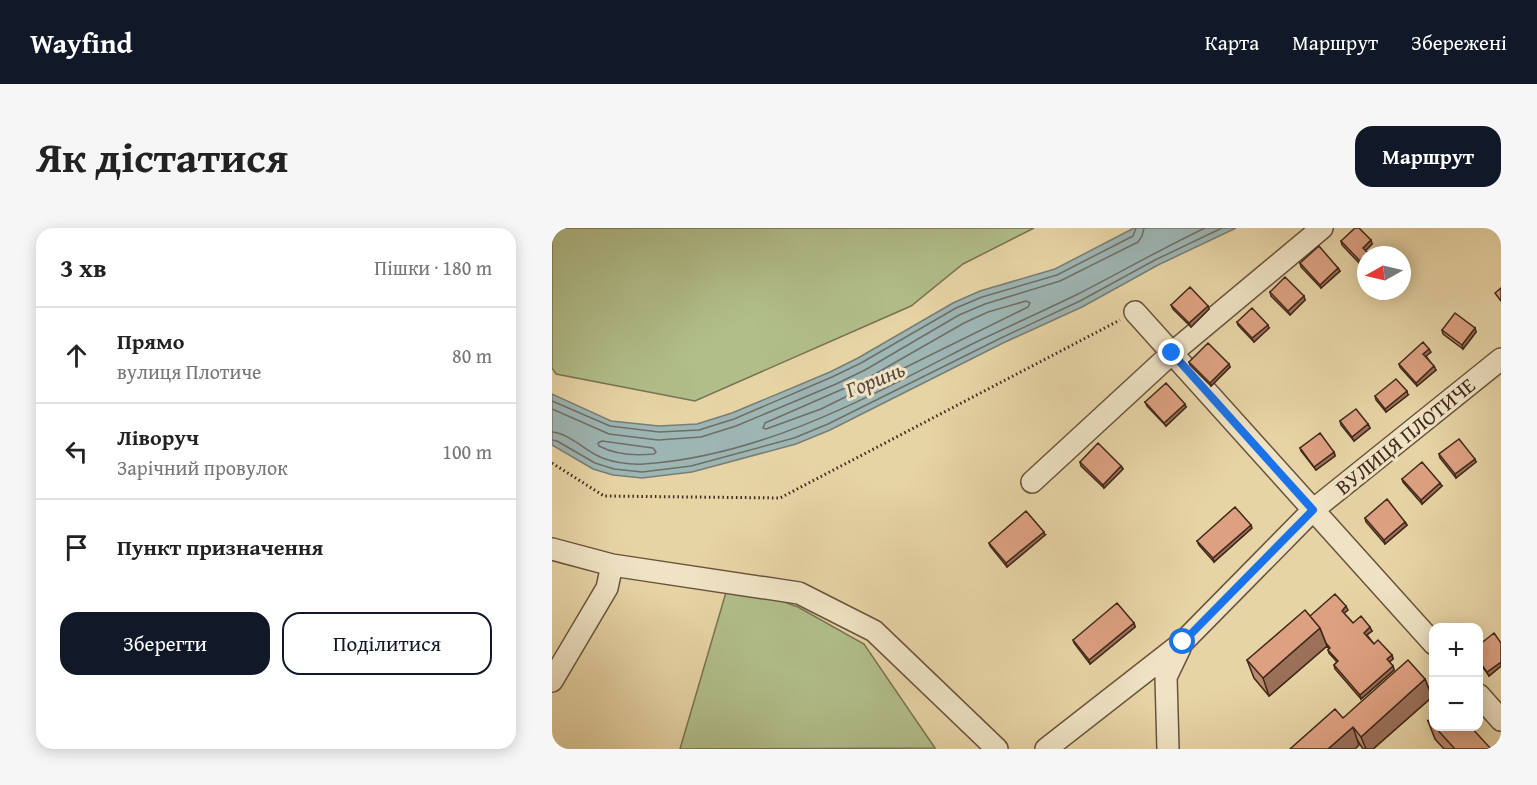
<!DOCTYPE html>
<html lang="uk">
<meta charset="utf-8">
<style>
body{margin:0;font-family:"Gentium Book Plus",serif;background:#f6f6f6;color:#222}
.controls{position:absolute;right:18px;bottom:18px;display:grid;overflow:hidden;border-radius:12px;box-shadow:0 3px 15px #0003}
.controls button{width:54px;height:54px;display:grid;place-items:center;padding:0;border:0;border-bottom:2px solid #e0e0e0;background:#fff;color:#222;font:30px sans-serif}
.compass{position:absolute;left:805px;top:18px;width:54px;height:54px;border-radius:50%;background:#fff;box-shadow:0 3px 15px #0003;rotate:262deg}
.stop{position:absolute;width:18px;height:18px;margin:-14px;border:4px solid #1a73e8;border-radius:50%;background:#fff}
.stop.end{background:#1a73e8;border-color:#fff;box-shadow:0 2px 6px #0008}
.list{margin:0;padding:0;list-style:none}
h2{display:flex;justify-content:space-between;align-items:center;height:78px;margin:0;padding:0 24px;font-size:26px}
h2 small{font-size:20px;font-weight:400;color:#767676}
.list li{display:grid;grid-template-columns:39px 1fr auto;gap:18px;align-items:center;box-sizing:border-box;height:96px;padding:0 24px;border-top:2px solid #e0e0e0}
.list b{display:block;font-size:22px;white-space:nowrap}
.list p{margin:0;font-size:20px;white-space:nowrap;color:#767676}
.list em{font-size:20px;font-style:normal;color:#767676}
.actions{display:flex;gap:12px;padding:18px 24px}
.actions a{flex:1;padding:14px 0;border:2px solid #111827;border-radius:18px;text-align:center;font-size:21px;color:#111827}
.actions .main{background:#111827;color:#fff}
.icon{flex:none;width:33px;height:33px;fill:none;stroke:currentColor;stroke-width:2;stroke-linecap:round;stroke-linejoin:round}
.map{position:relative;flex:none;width:949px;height:521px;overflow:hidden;border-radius:18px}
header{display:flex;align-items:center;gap:36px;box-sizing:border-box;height:84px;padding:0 30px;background:#111827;color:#fff}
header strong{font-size:28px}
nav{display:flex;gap:33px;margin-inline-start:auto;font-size:21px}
.intro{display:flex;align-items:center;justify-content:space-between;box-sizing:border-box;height:144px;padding:0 36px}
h1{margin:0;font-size:42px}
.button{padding:15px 27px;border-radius:18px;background:#111827;color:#fff;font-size:21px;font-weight:700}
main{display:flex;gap:36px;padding:0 36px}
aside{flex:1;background:#fff;border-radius:18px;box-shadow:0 3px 15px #0003}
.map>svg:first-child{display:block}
.green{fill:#b1be8a;stroke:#797352;stroke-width:1.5}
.water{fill:#9db5b3;stroke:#787d76;stroke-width:1.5}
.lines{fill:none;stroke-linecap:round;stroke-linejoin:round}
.shore{stroke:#6f6e67;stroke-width:1.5}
.minor-casing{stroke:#6a533e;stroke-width:24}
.path{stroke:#41281b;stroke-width:3;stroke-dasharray:1.5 3;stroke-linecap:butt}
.minor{stroke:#efe3c4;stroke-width:21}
.wall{fill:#be8a6f;stroke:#41281b;stroke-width:1.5}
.shaded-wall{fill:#9b715a;stroke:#41281b;stroke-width:1.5}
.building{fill:#dda181;stroke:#41281b;stroke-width:1.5}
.route{stroke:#1a73e8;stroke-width:8}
.labels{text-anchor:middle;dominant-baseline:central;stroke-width:6;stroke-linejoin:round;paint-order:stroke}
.street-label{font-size:21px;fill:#41281b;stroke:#efe3c4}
.water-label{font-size:22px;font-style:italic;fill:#584b41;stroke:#efe3c4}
</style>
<header>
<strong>Wayfind</strong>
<nav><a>Карта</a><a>Маршрут</a><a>Збережені</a></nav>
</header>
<div class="intro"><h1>Як дістатися</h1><a class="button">Маршрут</a></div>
<main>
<aside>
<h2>3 хв<small>Пішки · 180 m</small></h2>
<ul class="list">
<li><svg class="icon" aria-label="ahead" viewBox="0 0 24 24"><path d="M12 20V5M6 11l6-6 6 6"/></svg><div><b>Прямо</b><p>вулиця Плотиче</p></div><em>80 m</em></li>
<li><svg class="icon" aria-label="left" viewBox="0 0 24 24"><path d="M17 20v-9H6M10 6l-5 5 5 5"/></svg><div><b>Ліворуч</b><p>Зарічний провулок</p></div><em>100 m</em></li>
<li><svg class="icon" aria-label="arrive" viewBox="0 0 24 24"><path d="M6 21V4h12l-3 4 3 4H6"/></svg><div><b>Пункт призначення</b></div></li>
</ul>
<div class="actions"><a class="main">Зберегти</a><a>Поділитися</a></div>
</aside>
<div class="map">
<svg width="949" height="521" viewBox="0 0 949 521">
<rect width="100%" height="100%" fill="#e7d4a5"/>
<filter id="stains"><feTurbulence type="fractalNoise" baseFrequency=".00333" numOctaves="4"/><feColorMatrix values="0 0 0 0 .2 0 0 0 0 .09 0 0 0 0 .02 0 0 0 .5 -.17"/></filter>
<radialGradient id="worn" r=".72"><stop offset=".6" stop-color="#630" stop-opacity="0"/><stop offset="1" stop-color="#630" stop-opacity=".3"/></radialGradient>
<path class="green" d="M 0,0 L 482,0 L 411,36 L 359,78 L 143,173 L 4,146 L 0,140 Z
M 177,354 L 246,379 L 312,416 L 383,520 L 128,521 Z"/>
<path class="water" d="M 582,0 L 684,0 L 606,37 L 530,79 L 451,115 L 278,202 L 244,216 L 140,244 L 90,250 L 61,247 L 41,241 L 0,217 L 0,166 L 59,193 L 107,198 L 145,196 L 180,185 L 278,144 L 306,130 L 401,75 L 428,63 L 503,41 Z"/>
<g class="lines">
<path class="shore" d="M 474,73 L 478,75 L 476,79 L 269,181 L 214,201 L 211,200 L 213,195 L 316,150 L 412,95 L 436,84 Z
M 0,173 L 58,198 L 107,204 L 147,202 L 182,191 L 280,149 L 309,135 L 404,80 L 430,69 L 505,47 L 581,8 L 584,0
M 0,181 L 57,206 L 106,212 L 149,209 L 184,198 L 284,156 L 313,142 L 407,87 L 433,76 L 508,53 L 586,14 L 590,8 L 592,0
M 0,204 C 15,205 31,220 44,227 C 57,234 77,237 92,236 C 210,228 315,170 418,117 C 453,100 489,84 524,67 C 567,45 609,21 653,0
M 0,212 L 5,213 L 43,235 L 62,241 L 90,244 L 139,238 L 242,210 L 276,196 L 449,110 L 528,73 L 603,32 L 670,0
M 50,213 L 101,220 L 104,224 L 102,226 C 83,228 64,227 47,218 L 46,215 Z"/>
<defs>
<path id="minor" d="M 583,84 L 882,416
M 480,254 L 620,125 L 770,0
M 0,321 L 60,337
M 0,453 L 55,360 L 60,337 L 247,365 L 322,403 L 445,521
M 927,467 L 949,492
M 494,521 L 631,414 L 761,282 L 949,131
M 616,521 L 614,449 L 628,420"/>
</defs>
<use href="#minor" class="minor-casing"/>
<path class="path" d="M 0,235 L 52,268 L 228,270 L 568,92"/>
<use href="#minor" class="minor"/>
</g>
<path class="wall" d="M 789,13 L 820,16 L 813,23 L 817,27 L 814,27 L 814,32 L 809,37 L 790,17 Z
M 748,35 L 786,40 L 788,43 L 769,60 L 749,39 Z
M 718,64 L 753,72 L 738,87 L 719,68 Z
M 619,77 L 656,78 L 657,81 L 639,99 L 621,81 Z
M 685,94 L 717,100 L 702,114 L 686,97 Z
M 923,100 L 924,104 L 911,121 L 891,106 L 890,102 Z
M 879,124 L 874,128 L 884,142 L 865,158 L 848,139 L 847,136 Z
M 637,134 L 677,136 L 678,139 L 659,158 L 638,137 Z
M 856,167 L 834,184 L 824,172 L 823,168 Z
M 593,174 L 634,179 L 614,198 L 595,178 Z
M 788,193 L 816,196 L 818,200 L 802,213 L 789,197 Z
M 748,220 L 782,224 L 783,228 L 764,242 L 749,223 Z
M 887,226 L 924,234 L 904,250 L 888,230 Z
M 528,234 L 569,238 L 571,241 L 552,260 L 529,238 Z
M 850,251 L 890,258 L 870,276 L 851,254 Z
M 813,290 L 853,294 L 855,297 L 833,316 L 814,294 Z
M 700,300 L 662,334 L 647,317 L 645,313 Z
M 493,307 L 455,339 L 438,318 L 437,315 Z
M 796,382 L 792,385 L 801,395 L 820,403 L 815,407 L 822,416 L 840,427 L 841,431 L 837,434 L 841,438 L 842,442 L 809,471 L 783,441 L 782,437 L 785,434 L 777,425 L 776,422 L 777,421 L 775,418 L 717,468 L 702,450 L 695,432 L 758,388 Z
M 582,395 L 583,399 L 538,436 L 522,415 L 521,412 Z
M 949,415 L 949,438 L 937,448 L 927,434 L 927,417 Z
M 873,451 L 880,469 L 821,521 L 811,521 L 791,490 Z
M 876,493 L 939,521 L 892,521 L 883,511 Z"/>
<path class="shaded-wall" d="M 819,12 L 820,16 L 812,24 L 811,20 Z
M 814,27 L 814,32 L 809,37 L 808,33 Z
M 786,40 L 788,43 L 769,60 L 768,57 Z
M 752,68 L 753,72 L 738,87 L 736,83 Z
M 656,78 L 657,81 L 639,99 L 637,95 Z
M 716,97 L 717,100 L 702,114 L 700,110 Z
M 923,100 L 924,104 L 911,121 L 910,117 Z
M 877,121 L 879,124 L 873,129 L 871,126 Z
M 677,136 L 678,139 L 659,158 L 658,155 Z
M 882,138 L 884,142 L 865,158 L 864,155 Z
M 855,163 L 856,167 L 834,184 L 833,181 Z
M 633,176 L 634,179 L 614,198 L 612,195 Z
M 816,196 L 818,200 L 802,213 L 800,209 Z
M 782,224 L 783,228 L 764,242 L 762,239 Z
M 923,231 L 924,234 L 904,250 L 903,246 Z
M 569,238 L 571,241 L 552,260 L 551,257 Z
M 888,255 L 890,258 L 870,276 L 869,272 Z
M 853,294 L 855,297 L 833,316 L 832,312 Z
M 699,297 L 700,300 L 662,334 L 661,330 Z
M 492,304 L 493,307 L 455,339 L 454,335 Z
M 794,378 L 796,382 L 791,386 L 790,383 Z
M 582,395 L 583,399 L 538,436 L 537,432 Z
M 818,399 L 820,403 L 813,408 L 812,405 Z
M 768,400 L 775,418 L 717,468 L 711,450 Z
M 840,427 L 841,431 L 836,435 L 835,431 Z
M 949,434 L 949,438 L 937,448 L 935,444 Z
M 841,438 L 842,442 L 809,471 L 808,467 Z
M 873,451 L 880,469 L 821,521 L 814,521 L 809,509 Z
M 801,499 L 807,517 L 803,521 L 776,521 Z"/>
<path class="building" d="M 803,0 L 807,0 L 819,12 L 811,20 L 816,25 L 808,33 L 789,13 Z
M 767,18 L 786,40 L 768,57 L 748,35 Z
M 733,49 L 752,68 L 736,83 L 718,64 Z
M 638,59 L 656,78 L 637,95 L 619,77 Z
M 949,60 L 949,73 L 943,65 Z
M 700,80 L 716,97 L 700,110 L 685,94 Z
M 903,85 L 923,100 L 910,117 L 890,102 Z
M 871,114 L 877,121 L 871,126 L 882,138 L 864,155 L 847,136 Z
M 656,115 L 677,136 L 658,155 L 637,134 Z
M 844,151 L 855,163 L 833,181 L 823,168 Z
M 614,155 L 633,176 L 612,195 L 593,174 Z
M 804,181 L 816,196 L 800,209 L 788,193 Z
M 768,205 L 782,224 L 762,239 L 748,220 Z
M 907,211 L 923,231 L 903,246 L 887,226 Z
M 546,215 L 569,238 L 551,257 L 528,234 Z
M 870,234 L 888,255 L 869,272 L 850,251 Z
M 835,271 L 853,294 L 832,312 L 813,290 Z
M 683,279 L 699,297 L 661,330 L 645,313 Z
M 474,283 L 492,304 L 454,335 L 437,315 Z
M 783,366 L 794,378 L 790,383 L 801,395 L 809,388 L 818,399 L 812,405 L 822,416 L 826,412 L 840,427 L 835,431 L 841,438 L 808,467 L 782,437 L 786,433 L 776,422 L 778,420 L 774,415 L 768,400 L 758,388 Z
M 565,375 L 582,395 L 537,432 L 521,412 Z
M 753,382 L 768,400 L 711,450 L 695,432 Z
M 942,405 L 949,415 L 949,434 L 935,444 L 927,433 L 927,417 Z
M 856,432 L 873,451 L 809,509 L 801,499 L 776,521 L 738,521 L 783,481 L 791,490 Z
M 882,488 L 882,498 L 876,493 Z
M 882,498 L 918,498 L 939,521 L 903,521 Z"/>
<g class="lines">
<path class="route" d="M 620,125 L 761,282 L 631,414"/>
</g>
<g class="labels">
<g class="street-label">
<text transform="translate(853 208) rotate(-39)">ВУЛИЦЯ ПЛОТИЧЕ</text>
</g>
<g class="water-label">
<text transform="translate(323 151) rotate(-22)">Горинь</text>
</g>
</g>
<rect width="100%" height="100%" filter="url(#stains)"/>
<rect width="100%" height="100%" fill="url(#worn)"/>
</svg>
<div class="controls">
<button>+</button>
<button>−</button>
</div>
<svg class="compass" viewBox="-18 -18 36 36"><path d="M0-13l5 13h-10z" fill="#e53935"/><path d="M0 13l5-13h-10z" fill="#767676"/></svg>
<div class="stop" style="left:631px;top:414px"></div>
<div class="stop end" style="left:620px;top:125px"></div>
</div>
</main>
